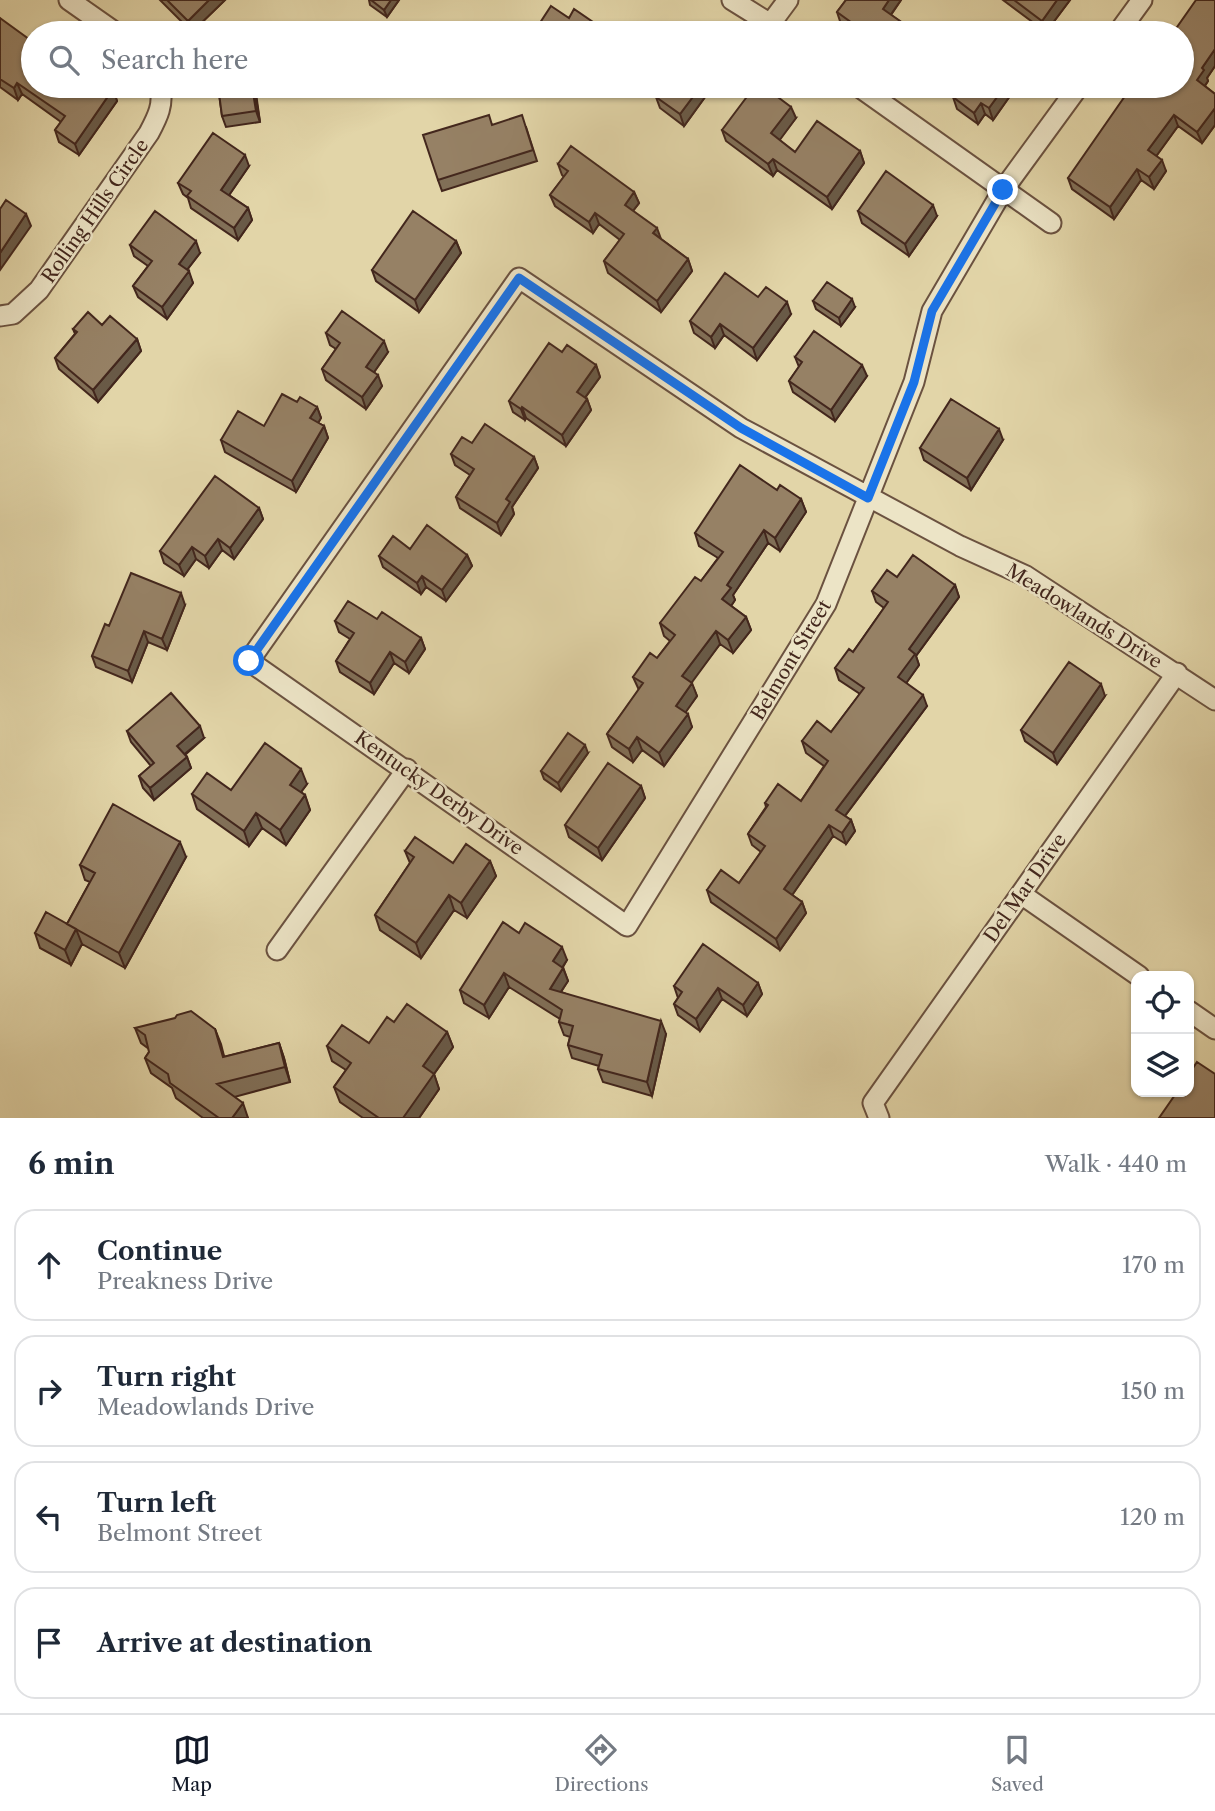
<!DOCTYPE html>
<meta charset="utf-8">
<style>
body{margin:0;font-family:"Libre Caslon Text",serif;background:#f6f6f7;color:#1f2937}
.controls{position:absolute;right:21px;bottom:21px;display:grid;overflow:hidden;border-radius:14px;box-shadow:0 2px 5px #0004}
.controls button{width:63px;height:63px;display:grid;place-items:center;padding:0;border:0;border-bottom:2px solid #e0e1e3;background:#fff;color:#1f2937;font:35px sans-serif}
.stop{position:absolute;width:21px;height:21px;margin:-16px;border:5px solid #1a73e8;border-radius:50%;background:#fff}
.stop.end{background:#1a73e8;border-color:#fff;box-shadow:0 2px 7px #0008}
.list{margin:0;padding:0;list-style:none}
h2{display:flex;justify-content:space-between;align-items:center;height:91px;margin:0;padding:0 28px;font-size:30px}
h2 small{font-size:23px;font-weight:400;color:#747a83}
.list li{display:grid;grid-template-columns:46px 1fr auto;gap:21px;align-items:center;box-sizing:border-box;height:112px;margin:0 14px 14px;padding:0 14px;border:2px solid #e0e1e3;border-radius:21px}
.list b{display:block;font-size:26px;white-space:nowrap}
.list p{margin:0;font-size:23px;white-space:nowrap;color:#747a83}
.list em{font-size:23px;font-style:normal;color:#747a83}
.icon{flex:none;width:38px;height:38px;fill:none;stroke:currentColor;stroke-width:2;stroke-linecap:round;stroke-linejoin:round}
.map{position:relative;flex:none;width:1215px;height:1118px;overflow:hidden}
.search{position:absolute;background:#fff;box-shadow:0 2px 5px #0004;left:21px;right:21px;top:21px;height:77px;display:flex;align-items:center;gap:18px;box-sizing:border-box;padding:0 24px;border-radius:38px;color:#747a83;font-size:26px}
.sheet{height:595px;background:#fff}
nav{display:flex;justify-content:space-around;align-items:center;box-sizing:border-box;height:98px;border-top:2px solid #e0e1e3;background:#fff;font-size:19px;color:#747a83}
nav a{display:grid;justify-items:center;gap:4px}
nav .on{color:#111827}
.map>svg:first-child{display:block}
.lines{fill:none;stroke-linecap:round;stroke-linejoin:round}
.street-casing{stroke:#6b5240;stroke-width:23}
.street{stroke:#ece4c6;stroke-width:19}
.wall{fill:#816f57;stroke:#43271d;stroke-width:2}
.shaded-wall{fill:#695a47;stroke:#43271d;stroke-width:2}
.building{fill:#968165;stroke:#43271d;stroke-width:2}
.route{stroke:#1a73e8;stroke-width:9}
.labels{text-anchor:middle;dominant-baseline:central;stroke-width:5;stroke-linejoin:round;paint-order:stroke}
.street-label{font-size:19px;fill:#43271d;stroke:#ece4c6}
</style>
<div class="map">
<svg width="1215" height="1118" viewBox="0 0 1215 1118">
<rect width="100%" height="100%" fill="#e2d5a8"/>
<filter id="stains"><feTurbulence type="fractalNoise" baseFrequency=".00286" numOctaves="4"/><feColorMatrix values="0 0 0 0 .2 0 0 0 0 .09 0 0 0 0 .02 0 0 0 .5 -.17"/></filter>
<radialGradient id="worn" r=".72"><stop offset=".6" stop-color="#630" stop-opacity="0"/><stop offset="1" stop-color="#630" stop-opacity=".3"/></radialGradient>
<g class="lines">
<defs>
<path id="street" d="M 69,0 L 116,33
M 732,0 L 785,33
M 771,23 L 788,0
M 1118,33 L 1142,0
M 858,86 L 1051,223
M 1079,86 L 1003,190 L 932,311 L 914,382 L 826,604 L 627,926 L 249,661 L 519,278 L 741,428 L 960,546 L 1026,576 L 1215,700
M 0,316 L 13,314 L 39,290 L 149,133 C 157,118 165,103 159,86
M 1021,894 L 1139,976
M 277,950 L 407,769
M 1189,1011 L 1215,1029
M 879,1118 L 873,1103 L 1177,673"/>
</defs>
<use href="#street" class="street-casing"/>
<use href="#street" class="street"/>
</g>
<path class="wall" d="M 160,0 L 225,0 L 192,32 Z
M 369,0 L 399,0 L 387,17 L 370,5 Z
M 846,0 L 901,0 L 891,15 L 917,33 L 854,33 L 841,24 L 837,12 Z
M 1003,0 L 1070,0 L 1046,32 Z
M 1215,0 L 1215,66 L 1207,78 L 1208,81 L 1205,86 L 1215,94 L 1215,125 L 1202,143 L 1178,126 L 1156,156 L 1166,171 L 1154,189 L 1141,180 L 1114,219 L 1072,189 L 1068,178 L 1182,86 L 1182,33 L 1176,33 L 1175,30 Z
M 0,18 L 33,86 L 113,89 L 117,101 L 79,155 L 59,142 L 55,130 L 61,122 L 22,94 L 18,100 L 0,87 Z
M 218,86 L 259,86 L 255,86 L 260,122 L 226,127 L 222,116 Z
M 654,86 L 713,86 L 684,126 L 660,108 L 656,97 L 660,90 Z
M 952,86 L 1017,86 L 993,120 L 985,114 L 978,124 L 957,109 L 953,97 L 956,93 Z
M 796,118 L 779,140 L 795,152 L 860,151 L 864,163 L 832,209 L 777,170 L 773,176 L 726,141 L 722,130 Z
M 492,125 L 526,127 L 537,161 L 442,191 L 438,180 Z
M 558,164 L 634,192 L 639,203 L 633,211 L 661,239 L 688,259 L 692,271 L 661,312 L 608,273 L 604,261 L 620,240 L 599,224 L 593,233 L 555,206 L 550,195 L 564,177 L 562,175 Z
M 249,166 L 229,195 L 248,208 L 252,220 L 238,240 L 191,208 L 188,198 L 183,194 L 178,183 Z
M 858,211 L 937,216 L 909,256 L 862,223 Z
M 456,241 L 461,253 L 419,312 L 376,281 L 372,270 Z
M 130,245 L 200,253 L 187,270 L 193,283 L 167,319 L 138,297 L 133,286 L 148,266 L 134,256 Z
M 758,297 L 791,314 L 757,360 L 724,335 L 715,348 L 694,333 L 690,321 Z
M 813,301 L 855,307 L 841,326 L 816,309 Z
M 73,329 L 137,339 L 141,351 L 98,402 L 59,369 L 55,358 L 75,334 Z
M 326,333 L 388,352 L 374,372 L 382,386 L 366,409 L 326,380 L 322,369 L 336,349 L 330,345 Z
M 562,352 L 596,365 L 600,377 L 585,398 L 587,399 L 591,410 L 566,446 L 526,418 L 525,420 L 513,412 L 509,401 Z
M 795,357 L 867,376 L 835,421 L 793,392 L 789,381 L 799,367 Z
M 297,402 L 317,407 L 321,418 L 318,423 L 324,426 L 328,438 L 296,492 L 225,452 L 221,440 L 264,426 Z
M 1003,440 L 971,490 L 924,460 L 920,448 Z
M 472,443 L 534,457 L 538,468 L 512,507 L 514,514 L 501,535 L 460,508 L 456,497 L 470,475 L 455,465 L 451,454 Z
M 777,490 L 801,499 L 806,512 L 780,551 L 768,543 L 733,595 L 735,600 L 731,606 L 746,617 L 751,630 L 733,653 L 720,644 L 691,682 L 697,696 L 685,712 L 692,727 L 664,766 L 642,750 L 633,762 L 612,747 L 607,734 L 639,690 L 633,677 L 657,658 L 670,641 L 664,636 L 660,623 L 701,581 L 718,558 L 699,546 L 695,533 Z
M 259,508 L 263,519 L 234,559 L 222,550 L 209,568 L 196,559 L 184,576 L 164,563 L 160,551 Z
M 410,549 L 467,555 L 472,566 L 446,601 L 426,587 L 421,594 L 383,567 L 379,556 Z
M 897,577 L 955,585 L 959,597 L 916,656 L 919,665 L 906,683 L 927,706 L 845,816 L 851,820 L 855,831 L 846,844 L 833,836 L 792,895 L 802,902 L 806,913 L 780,950 L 711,902 L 707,890 L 739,883 L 761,852 L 752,845 L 748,834 L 766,807 L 765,803 L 801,801 L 824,766 L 806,753 L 802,741 L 831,732 L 860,694 L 839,680 L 835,668 L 853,652 L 884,608 L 876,602 L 872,591 Z
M 185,605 L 167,650 L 148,642 L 132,682 L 96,667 L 92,656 L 109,626 Z
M 377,619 L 421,638 L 425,649 L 409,673 L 394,663 L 374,694 L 340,672 L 336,661 L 350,639 L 339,632 L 335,621 Z
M 1105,696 L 1057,764 L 1025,741 L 1021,730 Z
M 127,731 L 204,738 L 185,755 L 187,757 L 191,768 L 154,800 L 143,788 L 139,776 L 151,766 L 131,742 Z
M 588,753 L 561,791 L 544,779 L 541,771 Z
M 307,784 L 301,792 L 305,795 L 310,810 L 286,845 L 262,828 L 249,846 L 197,809 L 192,794 Z
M 641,786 L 645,798 L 602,860 L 569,837 L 565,825 Z
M 405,851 L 453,863 L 490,861 L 496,876 L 467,918 L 454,910 L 421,958 L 380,930 L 375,915 L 410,863 Z
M 186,857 L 125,968 L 82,944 L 71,965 L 40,948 L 35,933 L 67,924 L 90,882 L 85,880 L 80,865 Z
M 519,933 L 567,960 L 563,967 L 568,981 L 561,992 L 666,1034 L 652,1096 L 603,1082 L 598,1069 L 599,1066 L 572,1058 L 568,1045 L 570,1037 L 564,1035 L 559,1022 L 560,1019 L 509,987 L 489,1018 L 464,1003 L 460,990 Z
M 758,983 L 762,994 L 747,1016 L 722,999 L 700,1031 L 678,1015 L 674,1004 L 678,998 L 674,986 Z
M 394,1022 L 447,1032 L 453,1047 L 434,1074 L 439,1089 L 419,1118 L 363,1118 L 340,1102 L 334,1087 L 346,1070 L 332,1061 L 327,1046 L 369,1043 Z
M 135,1028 L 215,1029 L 224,1057 L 279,1043 L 284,1058 L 290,1082 L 234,1097 L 248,1118 L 203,1118 L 176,1098 L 172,1088 L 151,1073 L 145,1058 L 149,1052 L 149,1049 L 141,1043 Z"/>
<path class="shaded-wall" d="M 209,0 L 225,0 L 192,32 L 188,21 Z
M 391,0 L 399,0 L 387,17 L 384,10 Z
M 889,0 L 901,0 L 887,20 L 883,9 Z
M 1057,0 L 1070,0 L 1046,32 L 1042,21 Z
M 1215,49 L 1215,66 L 1207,78 L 1208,81 L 1201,91 L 1197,80 L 1202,68 Z
M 17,83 L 22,94 L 18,100 L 14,88 Z
M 252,86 L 254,86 L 260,122 L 256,111 Z
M 701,86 L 713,86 L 684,126 L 680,114 Z
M 1005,86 L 1017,86 L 993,120 L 989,108 Z
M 113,89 L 117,101 L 79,155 L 75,144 Z
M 981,103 L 985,114 L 978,124 L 974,113 Z
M 791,107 L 796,118 L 776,145 L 771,133 Z
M 1215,108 L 1215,125 L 1202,143 L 1197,132 Z
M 1174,115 L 1178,126 L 1152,162 L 1148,150 Z
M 860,151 L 864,163 L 832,209 L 827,197 Z
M 245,155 L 249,166 L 225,201 L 221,190 Z
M 773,159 L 777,170 L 773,176 L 768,164 Z
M 1162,160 L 1166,171 L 1154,189 L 1149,177 Z
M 1137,169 L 1141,180 L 1114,219 L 1110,207 Z
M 634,192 L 639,203 L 629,216 L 625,205 Z
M 933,205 L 937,216 L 909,256 L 905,244 Z
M 248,208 L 252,220 L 238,240 L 234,228 Z
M 595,213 L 599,224 L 593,233 L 589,222 Z
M 26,214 L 31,226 L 0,270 L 0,253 Z
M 657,228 L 661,239 L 653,233 Z
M 196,241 L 200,253 L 183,275 L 179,264 Z
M 456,241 L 461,253 L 419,312 L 415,300 Z
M 688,259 L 692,271 L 661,312 L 657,301 Z
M 189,271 L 193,283 L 167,319 L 162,307 Z
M 852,299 L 855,307 L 841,326 L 839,318 Z
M 787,302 L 791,314 L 757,360 L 753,348 Z
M 720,324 L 724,335 L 715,348 L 711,337 Z
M 137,339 L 141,351 L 98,402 L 93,390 Z
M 384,341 L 388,352 L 370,378 L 366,367 Z
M 596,365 L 600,377 L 581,403 L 577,392 Z
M 862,365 L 867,376 L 835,421 L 831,410 Z
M 378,375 L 382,386 L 366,409 L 362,397 Z
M 587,399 L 591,410 L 566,446 L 562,435 Z
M 317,407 L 321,418 L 314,430 L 310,418 Z
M 522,407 L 526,418 L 525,420 L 521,409 Z
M 324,426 L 328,438 L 296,492 L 292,481 Z
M 999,429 L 1003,440 L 971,490 L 967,478 Z
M 534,457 L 538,468 L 512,507 L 514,514 L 501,535 L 497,523 L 506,499 Z
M 801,499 L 806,512 L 780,551 L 775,538 Z
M 259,508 L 263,519 L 234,559 L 230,548 Z
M 764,530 L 768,543 L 733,595 L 735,600 L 727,612 L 722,599 L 727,585 Z
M 218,539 L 222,550 L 209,568 L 205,556 Z
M 192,547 L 196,559 L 184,576 L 179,565 Z
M 467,555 L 472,566 L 446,601 L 442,590 Z
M 422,576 L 426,587 L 421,594 L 417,583 Z
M 955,585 L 959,597 L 916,656 L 919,665 L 902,689 L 898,677 L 909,649 Z
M 181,593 L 185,605 L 167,650 L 162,639 Z
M 746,617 L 751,630 L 733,653 L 728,640 Z
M 144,631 L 148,642 L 132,682 L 128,671 Z
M 716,631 L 720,644 L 687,689 L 682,676 Z
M 421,638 L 425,649 L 409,673 L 405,662 Z
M 390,652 L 394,663 L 374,694 L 370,683 Z
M 692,683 L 697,696 L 681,719 L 676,706 Z
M 1101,684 L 1105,696 L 1057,764 L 1053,753 Z
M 923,695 L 927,706 L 841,821 L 836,810 Z
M 688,714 L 692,727 L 664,766 L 659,753 Z
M 200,726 L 204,738 L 181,757 L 177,746 Z
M 637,737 L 642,750 L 633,762 L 629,749 Z
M 585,745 L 588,753 L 561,791 L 558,783 Z
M 187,757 L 191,768 L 154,800 L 150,788 Z
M 301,769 L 307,784 L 295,800 L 290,785 Z
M 641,786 L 645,798 L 602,860 L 598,848 Z
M 305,795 L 310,810 L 286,845 L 280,830 Z
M 256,813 L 262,828 L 249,846 L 244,831 Z
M 851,820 L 855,831 L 846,844 L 842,833 Z
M 829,825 L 833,836 L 788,901 L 784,889 Z
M 180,842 L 186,857 L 125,968 L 119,953 Z
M 490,861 L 496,876 L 467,918 L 461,903 Z
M 449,895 L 454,910 L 421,958 L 416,943 Z
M 802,902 L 806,913 L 780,950 L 776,939 Z
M 76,929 L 82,944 L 71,965 L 65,950 Z
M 562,947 L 567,960 L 558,974 L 553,961 Z
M 563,968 L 568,981 L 554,1002 L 550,989 Z
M 504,973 L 509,987 L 489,1018 L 484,1005 Z
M 758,983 L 762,994 L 747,1016 L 743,1005 Z
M 718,988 L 722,999 L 700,1031 L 696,1019 Z
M 661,1021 L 666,1034 L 652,1096 L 647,1082 Z
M 215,1029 L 221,1044 L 228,1072 L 223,1057 Z
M 447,1032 L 453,1047 L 434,1074 L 439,1089 L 419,1118 L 403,1118 L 423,1066 Z
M 279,1043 L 284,1058 L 290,1082 L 285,1067 Z
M 243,1103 L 248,1118 L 232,1118 Z"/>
<path class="building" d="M 167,0 L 209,0 L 188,21 Z
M 371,0 L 391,0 L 384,10 Z
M 846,0 L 889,0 L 883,9 L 917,33 L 866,33 L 837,12 Z
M 1014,0 L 1057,0 L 1042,21 Z
M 1196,0 L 1215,0 L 1215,49 L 1202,68 L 1204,70 L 1197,80 L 1215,94 L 1215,108 L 1197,132 L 1174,115 L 1148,150 L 1162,160 L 1149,177 L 1137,169 L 1110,207 L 1068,178 L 1132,86 L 1182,86 L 1182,33 L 1180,33 L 1175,30 Z
M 551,6 L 569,18 L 574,9 L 609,33 L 537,33 L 534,32 Z
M 0,18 L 33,42 L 33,86 L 108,86 L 113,89 L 75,144 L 55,130 L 65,116 L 17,83 L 14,88 L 0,79 Z
M 988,29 L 993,33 L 985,33 Z
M 218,86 L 252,86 L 256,111 L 222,116 Z
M 664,86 L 701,86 L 680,114 L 656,97 Z
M 755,86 L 763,86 L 791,107 L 771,133 L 795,152 L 817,121 L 860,151 L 827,197 L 773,159 L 768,164 L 722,130 Z
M 957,86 L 1005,86 L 989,108 L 981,103 L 974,113 L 953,97 L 960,88 Z
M 489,115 L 492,125 L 522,115 L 533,150 L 438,180 L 423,135 Z
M 213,133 L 245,155 L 221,190 L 248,208 L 234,228 L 187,196 L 191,191 L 178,183 Z
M 571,146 L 634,192 L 625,205 L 657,228 L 653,233 L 688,259 L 657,301 L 604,261 L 624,234 L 595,213 L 589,222 L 550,195 L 568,171 L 558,164 Z
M 886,171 L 933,205 L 905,244 L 858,211 Z
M 6,200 L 26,214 L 0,253 L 0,209 Z
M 155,211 L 196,241 L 179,264 L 189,271 L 162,307 L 133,286 L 152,261 L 130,245 Z
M 413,211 L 456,241 L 415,300 L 372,270 Z
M 725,273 L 758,297 L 766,287 L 787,302 L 753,348 L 720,324 L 711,337 L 690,321 Z
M 827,282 L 852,299 L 839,318 L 813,301 Z
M 342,311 L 384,341 L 366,367 L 378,375 L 362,397 L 322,369 L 340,343 L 326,333 Z
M 88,312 L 102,325 L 110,316 L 137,339 L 93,390 L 55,358 L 77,332 L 73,329 Z
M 814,331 L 862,365 L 831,410 L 789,381 L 802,362 L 795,357 Z
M 549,343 L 562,352 L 567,345 L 596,365 L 577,392 L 587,399 L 562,435 L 522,407 L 521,409 L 509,401 Z
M 282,394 L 297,402 L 300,397 L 317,407 L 310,418 L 324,426 L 292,481 L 221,440 L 238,411 L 264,426 Z
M 951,399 L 999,429 L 967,478 L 920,448 Z
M 485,424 L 534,457 L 506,499 L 510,502 L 497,523 L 456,497 L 474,469 L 451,454 L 462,437 L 472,443 Z
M 740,465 L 777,490 L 780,485 L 801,499 L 775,538 L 764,530 L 727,585 L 731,588 L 722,599 L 746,617 L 728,640 L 716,631 L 682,676 L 692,683 L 676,706 L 688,714 L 659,753 L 637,737 L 629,749 L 607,734 L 643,683 L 633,677 L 650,653 L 657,658 L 675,635 L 660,623 L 695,577 L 701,581 L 723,552 L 695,533 Z
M 215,476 L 259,508 L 230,548 L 218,539 L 205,556 L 192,547 L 179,565 L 160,551 Z
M 427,525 L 467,555 L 442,590 L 422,576 L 417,583 L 379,556 L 393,536 L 410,549 Z
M 913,555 L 955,585 L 909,649 L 915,654 L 898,677 L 923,695 L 836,810 L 851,820 L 842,833 L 829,825 L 784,889 L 802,902 L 776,939 L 707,890 L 721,870 L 739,883 L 765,846 L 748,834 L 768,805 L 765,803 L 778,784 L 801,801 L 828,761 L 802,741 L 817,721 L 831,732 L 864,688 L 835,668 L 849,649 L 853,652 L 888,602 L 872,591 L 887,570 L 897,577 Z
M 131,573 L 181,593 L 162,639 L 144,631 L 128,671 L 92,656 L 105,624 L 109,626 Z
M 348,601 L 377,619 L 382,612 L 421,638 L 405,662 L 390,652 L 370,683 L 336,661 L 354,633 L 335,621 Z
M 1069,662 L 1101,684 L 1053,753 L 1021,730 Z
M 171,693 L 200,726 L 177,746 L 187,757 L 150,788 L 139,776 L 154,763 L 127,731 Z
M 568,733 L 585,745 L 558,783 L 541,771 Z
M 265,743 L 301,769 L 290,785 L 305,795 L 280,830 L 256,813 L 244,831 L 192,794 L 207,773 L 231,790 Z
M 608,763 L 641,786 L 598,848 L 565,825 Z
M 113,804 L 180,842 L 119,953 L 67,924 L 95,873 L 80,865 Z
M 415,837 L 453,863 L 466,844 L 490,861 L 461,903 L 449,895 L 416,943 L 375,915 L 414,857 L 405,851 Z
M 46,912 L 76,929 L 65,950 L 35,933 Z
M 503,922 L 519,933 L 525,923 L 562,947 L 553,961 L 563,968 L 550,989 L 661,1021 L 647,1082 L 598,1069 L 602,1055 L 568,1045 L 573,1026 L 559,1022 L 562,1010 L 504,973 L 484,1005 L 460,990 Z
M 703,944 L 758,983 L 743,1005 L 718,988 L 696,1019 L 674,1004 L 682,992 L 674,986 Z
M 407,1004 L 447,1032 L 423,1066 L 434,1074 L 403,1118 L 379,1118 L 334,1087 L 351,1063 L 327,1046 L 342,1025 L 369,1043 L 387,1017 L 394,1022 Z
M 191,1011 L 215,1029 L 223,1057 L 279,1043 L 285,1067 L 217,1084 L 243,1103 L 232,1118 L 219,1118 L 170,1083 L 168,1074 L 145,1058 L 149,1052 L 145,1035 L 135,1028 L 175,1018 L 177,1015 Z
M 1197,1062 L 1215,1074 L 1215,1118 L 1159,1118 L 1177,1092 L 1189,1092 L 1189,1074 Z"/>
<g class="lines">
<path class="route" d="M 249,661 L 519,278 L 741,428 L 868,498 L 914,382 L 932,311 L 1003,190"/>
</g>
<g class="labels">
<g class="street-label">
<text transform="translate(95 211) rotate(-55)">Rolling Hills Circle</text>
<text transform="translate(1084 616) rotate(32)">Meadowlands Drive</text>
<text transform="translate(791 660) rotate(-59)">Belmont Street</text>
<text transform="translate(439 793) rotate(35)">Kentucky Derby Drive</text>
<text transform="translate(1025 888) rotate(-55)">Del Mar Drive</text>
</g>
</g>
<rect width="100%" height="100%" filter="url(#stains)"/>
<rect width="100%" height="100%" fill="url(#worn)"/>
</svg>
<div class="controls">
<button><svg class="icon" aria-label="locate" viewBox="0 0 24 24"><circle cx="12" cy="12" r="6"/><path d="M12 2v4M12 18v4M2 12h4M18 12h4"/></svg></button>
<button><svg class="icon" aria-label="layers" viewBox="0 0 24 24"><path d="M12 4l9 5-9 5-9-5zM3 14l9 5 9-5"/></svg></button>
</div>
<div class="stop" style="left:249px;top:661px"></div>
<div class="stop end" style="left:1003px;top:190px"></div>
<div class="search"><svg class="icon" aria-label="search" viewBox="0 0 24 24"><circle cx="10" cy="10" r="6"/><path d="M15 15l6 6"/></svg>Search here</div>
</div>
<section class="sheet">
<h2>6 min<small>Walk · 440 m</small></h2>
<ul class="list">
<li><svg class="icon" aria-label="ahead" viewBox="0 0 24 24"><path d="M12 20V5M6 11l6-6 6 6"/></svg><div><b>Continue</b><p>Preakness Drive</p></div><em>170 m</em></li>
<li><svg class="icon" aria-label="right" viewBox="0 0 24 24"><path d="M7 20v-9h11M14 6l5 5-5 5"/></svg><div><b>Turn right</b><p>Meadowlands Drive</p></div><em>150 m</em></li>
<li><svg class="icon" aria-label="left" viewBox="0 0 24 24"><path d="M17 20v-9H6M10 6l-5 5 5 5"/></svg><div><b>Turn left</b><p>Belmont Street</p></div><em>120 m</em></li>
<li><svg class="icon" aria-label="arrive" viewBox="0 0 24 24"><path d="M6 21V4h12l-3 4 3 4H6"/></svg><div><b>Arrive at destination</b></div></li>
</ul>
</section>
<nav>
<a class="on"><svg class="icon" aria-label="map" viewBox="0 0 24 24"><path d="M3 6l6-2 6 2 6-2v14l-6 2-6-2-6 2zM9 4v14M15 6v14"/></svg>Map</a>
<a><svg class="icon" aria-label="directions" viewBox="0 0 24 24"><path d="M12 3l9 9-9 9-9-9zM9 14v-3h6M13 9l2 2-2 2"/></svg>Directions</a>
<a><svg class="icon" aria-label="saved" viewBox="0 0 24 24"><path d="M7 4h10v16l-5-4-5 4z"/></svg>Saved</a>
</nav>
